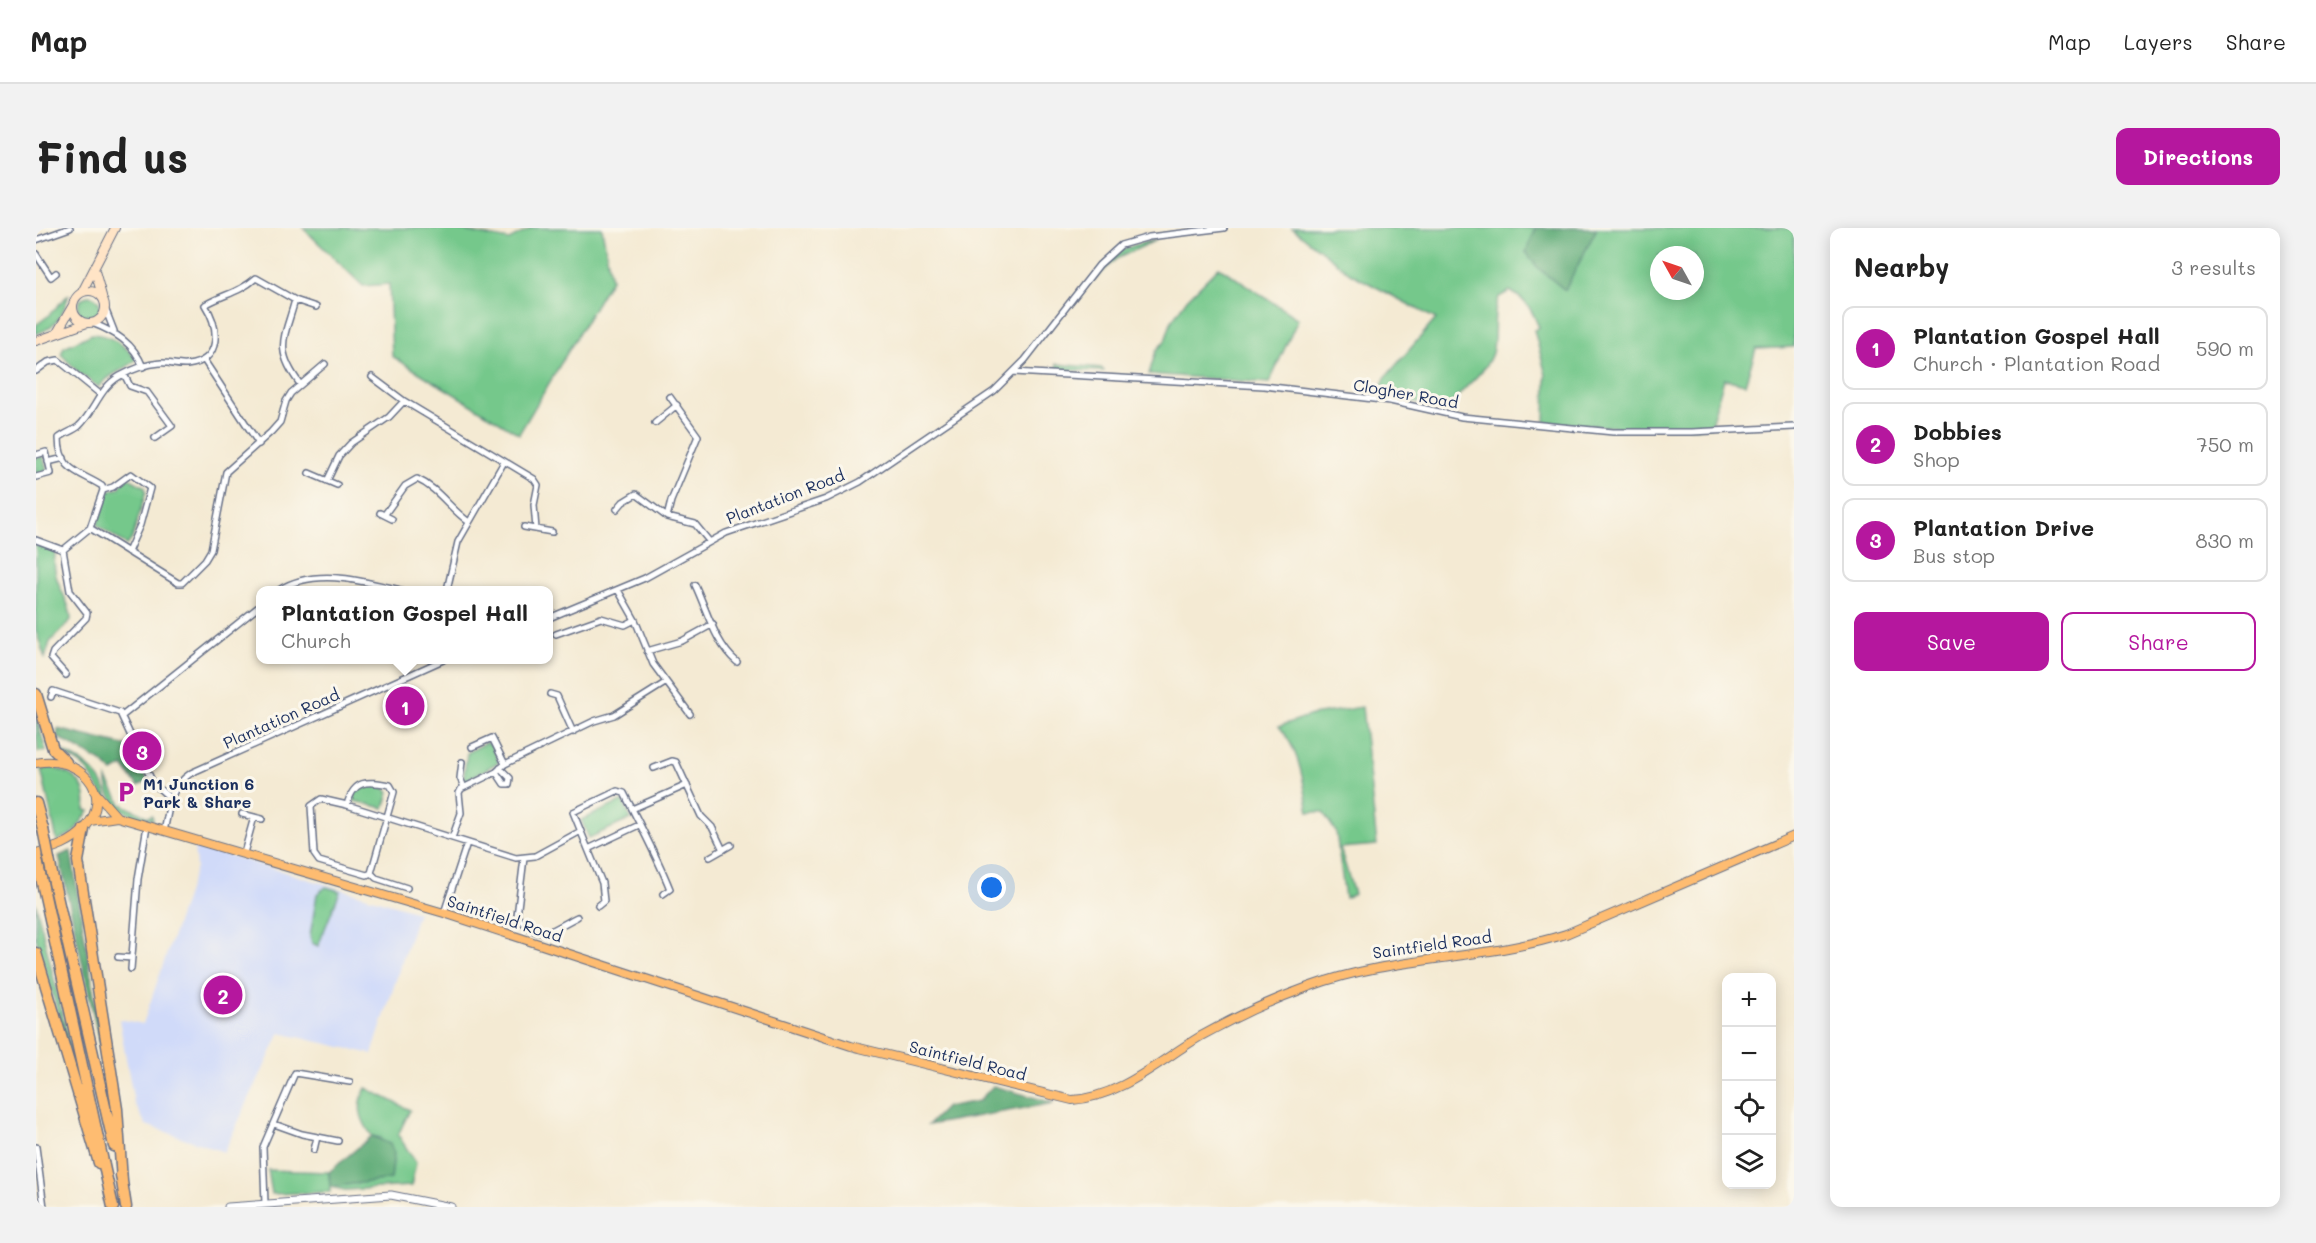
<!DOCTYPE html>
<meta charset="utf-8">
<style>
body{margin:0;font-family:Mali,sans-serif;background:#f2f2f2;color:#222}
.controls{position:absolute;right:18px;bottom:18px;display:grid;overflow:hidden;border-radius:12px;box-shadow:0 3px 15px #0003}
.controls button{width:54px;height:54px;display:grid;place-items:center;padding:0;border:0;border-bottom:2px solid #e0e0e0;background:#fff;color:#222;font:30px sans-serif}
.compass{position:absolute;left:1614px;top:18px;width:54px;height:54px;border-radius:50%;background:#fff;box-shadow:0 3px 15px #0003;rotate:310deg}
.you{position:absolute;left:956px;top:660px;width:21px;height:21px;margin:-15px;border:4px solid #fff;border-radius:50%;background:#1a73e8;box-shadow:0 0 0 9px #1a73e833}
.badge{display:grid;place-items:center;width:39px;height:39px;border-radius:50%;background:#b5179e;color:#fff;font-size:20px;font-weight:700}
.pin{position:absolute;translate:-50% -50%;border:3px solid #fff;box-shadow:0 2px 6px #0006}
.popup{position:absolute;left:220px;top:358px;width:297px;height:78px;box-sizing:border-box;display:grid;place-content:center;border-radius:12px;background:#fff;filter:drop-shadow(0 2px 4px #0005);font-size:20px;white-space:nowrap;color:#767676}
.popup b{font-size:22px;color:#222}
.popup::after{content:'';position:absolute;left:50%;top:100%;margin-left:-12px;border:12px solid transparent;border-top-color:#fff}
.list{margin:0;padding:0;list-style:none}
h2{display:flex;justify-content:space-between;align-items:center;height:78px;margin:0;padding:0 24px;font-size:26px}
h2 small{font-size:20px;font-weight:400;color:#767676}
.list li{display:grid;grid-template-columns:39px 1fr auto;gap:18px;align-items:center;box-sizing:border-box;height:84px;margin:0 12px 12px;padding:0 12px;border:2px solid #e0e0e0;border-radius:12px}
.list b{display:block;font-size:22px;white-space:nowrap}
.list p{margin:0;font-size:20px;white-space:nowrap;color:#767676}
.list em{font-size:20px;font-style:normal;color:#767676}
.actions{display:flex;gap:12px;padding:18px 24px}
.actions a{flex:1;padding:14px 0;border:2px solid #b5179e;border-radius:12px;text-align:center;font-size:21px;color:#b5179e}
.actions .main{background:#b5179e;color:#fff}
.icon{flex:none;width:33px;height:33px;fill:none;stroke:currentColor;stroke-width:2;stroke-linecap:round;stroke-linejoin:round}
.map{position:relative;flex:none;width:1758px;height:979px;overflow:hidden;border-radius:12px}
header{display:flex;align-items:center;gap:36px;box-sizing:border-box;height:84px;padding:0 30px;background:#fff;border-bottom:2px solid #e0e0e0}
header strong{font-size:28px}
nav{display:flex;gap:33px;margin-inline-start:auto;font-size:21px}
.intro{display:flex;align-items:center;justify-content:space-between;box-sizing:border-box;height:144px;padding:0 36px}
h1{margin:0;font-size:42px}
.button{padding:15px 27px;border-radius:12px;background:#b5179e;color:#fff;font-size:21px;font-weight:700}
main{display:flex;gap:36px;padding:0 36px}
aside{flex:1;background:#fff;border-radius:12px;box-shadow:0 3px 15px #0003}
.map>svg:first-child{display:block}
.built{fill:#d0daf9}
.green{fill:#74c88b;stroke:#487c74;stroke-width:1.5;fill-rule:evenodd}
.forest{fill:#5fac77;stroke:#3d6e6a;stroke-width:1.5}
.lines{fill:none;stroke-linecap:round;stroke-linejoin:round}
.minor-casing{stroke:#677087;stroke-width:8}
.tertiary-casing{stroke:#677087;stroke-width:9}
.secondary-casing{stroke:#677087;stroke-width:10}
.primary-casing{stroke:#677087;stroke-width:10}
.motorway-casing{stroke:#677087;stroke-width:13}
.minor{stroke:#fff;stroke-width:5}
.tertiary{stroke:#fff;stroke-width:7}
.secondary{stroke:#ffe4c6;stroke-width:8}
.primary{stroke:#febc71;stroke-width:8}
.motorway{stroke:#febc71;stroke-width:10}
.motorway-bridge-casing{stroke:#677087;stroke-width:13;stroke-linecap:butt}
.motorway-bridge{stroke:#febc71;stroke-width:10}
.labels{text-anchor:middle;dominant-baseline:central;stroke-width:6;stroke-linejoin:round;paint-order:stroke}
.street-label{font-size:16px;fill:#1b2f5e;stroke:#fbf7ec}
.poi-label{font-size:16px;font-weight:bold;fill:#1b2f5e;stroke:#fbf7ec;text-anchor:start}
</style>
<header>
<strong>Map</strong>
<nav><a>Map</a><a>Layers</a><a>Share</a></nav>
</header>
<div class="intro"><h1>Find us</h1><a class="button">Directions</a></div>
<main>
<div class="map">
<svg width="1758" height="979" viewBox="0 0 1758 979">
<rect width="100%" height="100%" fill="#fbf7ec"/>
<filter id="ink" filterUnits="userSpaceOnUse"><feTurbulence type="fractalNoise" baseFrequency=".0167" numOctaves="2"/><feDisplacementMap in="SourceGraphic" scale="12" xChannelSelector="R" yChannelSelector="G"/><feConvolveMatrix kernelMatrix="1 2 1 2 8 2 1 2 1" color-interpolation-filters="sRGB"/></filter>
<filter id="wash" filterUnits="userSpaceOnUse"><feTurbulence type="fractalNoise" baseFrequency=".008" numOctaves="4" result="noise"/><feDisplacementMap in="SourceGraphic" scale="24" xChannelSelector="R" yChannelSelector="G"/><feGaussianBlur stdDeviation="1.35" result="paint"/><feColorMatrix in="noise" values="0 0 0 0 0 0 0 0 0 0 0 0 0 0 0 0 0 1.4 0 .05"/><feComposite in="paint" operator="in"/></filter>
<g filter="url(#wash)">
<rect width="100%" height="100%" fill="#f4ead3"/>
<path class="built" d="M 158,617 L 382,684 L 336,826 L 244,805 L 188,924 L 110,897 L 98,875 L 83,791 L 107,796 L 160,639 Z"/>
<path class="green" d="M 267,0 L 413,0 L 473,12 L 496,0 L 566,0 L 575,51 L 483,206 L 356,128 L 353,56 L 327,58 Z
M 1256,0 L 1500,0 L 1490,24 L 1529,61 L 1561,0 L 1758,0 L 1758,119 L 1720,121 L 1709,156 L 1688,151 L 1674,199 L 1579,199 L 1509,194 L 1510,147 L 1498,102 L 1503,100 C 1497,83 1490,72 1474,63 L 1463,69 C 1455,87 1461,107 1456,125 C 1448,149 1423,160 1413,181 L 1342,168 L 1349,150 L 1400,91 L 1314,45 ZM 1623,27 L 1659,27 L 1659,63 L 1623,63 Z
M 1120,12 L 1080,31 L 1057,53 C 1075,24 1088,18 1120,12 Z
M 1183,39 L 1262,91 L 1233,155 L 1113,146 L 1120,123 L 1129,113 L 1136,92 L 1151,71 Z
M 33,66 C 28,85 20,100 0,106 L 0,97 L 12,88 Z
M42 79a11 11 0 1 1 22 0a11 11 0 1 1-22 0Z
M 56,106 C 74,107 88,116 100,131 C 96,140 73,144 63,159 L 43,145 L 25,126 L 28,119 Z
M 1021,136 L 1065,140 L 1068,143 L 1020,142 Z
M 7,228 L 11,243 L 0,246 L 0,230 Z
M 91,249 L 109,259 L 110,264 L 96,311 L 91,317 L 61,297 L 73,263 L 83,260 Z
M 0,317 L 20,322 C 12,353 35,369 35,392 L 14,414 L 9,430 L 0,403 Z
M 1326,479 L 1341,617 L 1304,620 L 1318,666 L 1309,670 L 1300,604 L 1287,584 L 1273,584 C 1267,552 1264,523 1243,498 L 1276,487 Z
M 0,488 L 10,523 L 2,524 Z
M 451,514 L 455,517 L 463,534 L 427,554 L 431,525 Z
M 26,524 C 47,532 73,551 71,575 C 54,547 56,539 24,525 Z
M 17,540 C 39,546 53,557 49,582 L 53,583 L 37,605 L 21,613 L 5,541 Z
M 71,551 L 85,576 L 112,589 L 116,587 L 117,592 C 92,588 71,579 71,551 Z
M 336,556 L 349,560 L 353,565 L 348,580 L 318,573 L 320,562 Z
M 587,573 L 595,591 L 553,610 L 545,592 Z
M 290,659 L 304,663 L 282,718 L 276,715 L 274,708 L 281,666 Z
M 0,676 L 45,865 L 0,709 Z
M 330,860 L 374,882 L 362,907 L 380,935 L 375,958 L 309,962 L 294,959 L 294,964 L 236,966 L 232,942 L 293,944 L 294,958 L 345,910 L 336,908 C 324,891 320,879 330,860 Z"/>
<path class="forest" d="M 1500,0 L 1561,0 L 1529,62 L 1501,39 L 1490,24 Z
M 22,501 L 95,519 L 112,553 L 102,558 L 87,538 L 77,544 L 64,533 L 21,509 Z
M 35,623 L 72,854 L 23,628 Z
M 957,858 L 1018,875 L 892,897 L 910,879 L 943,873 Z
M 336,908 L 354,916 L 358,925 L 355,951 L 294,959 L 293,944 Z"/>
</g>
<g filter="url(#ink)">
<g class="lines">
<defs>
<path id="minor" d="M 0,12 L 34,0
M 0,26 L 15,49 L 20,45
M 259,72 C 249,110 237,120 264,156
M 69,80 L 78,103
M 56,95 C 79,104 98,115 107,139
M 168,132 L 223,216
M 0,143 L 12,134 L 22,132 L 64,166
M 978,144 L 1228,158 L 1354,173 L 1426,189 L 1577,204 L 1656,204 L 1758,199
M 88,146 L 94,158 L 111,164 L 136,198 L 119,210
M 336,149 L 368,173 L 498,251 L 502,257 L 498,277 L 500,301
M 619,195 L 641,177
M 0,227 L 10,224 L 15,245 L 0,249
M 12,234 L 28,230
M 273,245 L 301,257
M 291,253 L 303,228 L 315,215 L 353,189 L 368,173
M 67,262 L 77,259 L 95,246 L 114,260 L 104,297 L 92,324
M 581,281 L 587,274 L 600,266 L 631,289 L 659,296 L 673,313
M 344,285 L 356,291
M 349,286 L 369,258 L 381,251 C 402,260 414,281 433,294
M 631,289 L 635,273 L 662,208 L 634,169
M 488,299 L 516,304
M 54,300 L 142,355 L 146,355 L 169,332 L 175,322 L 190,244 L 235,204 L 244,194 L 250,173 L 255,165 L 289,136
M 0,312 L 27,322
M 659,357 C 671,382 679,416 701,434
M 243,362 C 279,339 327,353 364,362
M 411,362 L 422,314 L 468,234
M 582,362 L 599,392 L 617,436 L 654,486
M 513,390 L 609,350 L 690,305 L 790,271 L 824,254 L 958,163 L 989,132 L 1063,37 L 1085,17 L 1113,9 L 1188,0
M 520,406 L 565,390 L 589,397 L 599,392
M 611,423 L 646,413 L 677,396
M 30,447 L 15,430 L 17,424 L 50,390 L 51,385 L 34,363 L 27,322 L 54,300 L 67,262 L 66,258 C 44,244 23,243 23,210 C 29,205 37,203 43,198 C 59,183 63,160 84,148 C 95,142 111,136 124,135 C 133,134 142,138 151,137 C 187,133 183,99 169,77 C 188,66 203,65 220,50 L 259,72 L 280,79
M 514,466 L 521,468 L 537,504
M 15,469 L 17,463 L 84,485 L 117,555 L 134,570
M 86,488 L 225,377
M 436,519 L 456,510 L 469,536
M 426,534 L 424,550 L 428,559
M 618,540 L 636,533 L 640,534 L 665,588 L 676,599 L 687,622
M 460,544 L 468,556 L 473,556 L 474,550 L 464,540
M 311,577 C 318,551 331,553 354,557 L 358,564 L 335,645 L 340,650 L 371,660
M 596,581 L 651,557
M 206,586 L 226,591
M 603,597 L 552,621 L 537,584 L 581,563 L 588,565 C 604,597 621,628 634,661 L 627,666
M 128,603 C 134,579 132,561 155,545 L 407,432
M 416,610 L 425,585 L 423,565 L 425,561 L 460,544 L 469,536 L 558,493 L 578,487 L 629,455
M 552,621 L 566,655 L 568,673 L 562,678
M 208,625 L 218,589
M 674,629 L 695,617
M 488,630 L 481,688 C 504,716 513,703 541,689
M 335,645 L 331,647 L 283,633 L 278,626 L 275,578 L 285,571 L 311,577 L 480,630 L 499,628 L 543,604
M 408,685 L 431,615
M 82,729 L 96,730
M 95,741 L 102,651 L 111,598
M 238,896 L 266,906 L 302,913
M 0,919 L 8,979
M 278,922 L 281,909
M 229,976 L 227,919 L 259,845 L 314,854"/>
<path id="tertiary" d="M 192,979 L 355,967 L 415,979"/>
<path id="secondary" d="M 59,43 L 66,68
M37 79a16 16 0 1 1 32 0a16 16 0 1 1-32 0Z
M 46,64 L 79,0
M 22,103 L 37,77
M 0,113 L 51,95"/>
<path id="primary" d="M 0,535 C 42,526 80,564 49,600 C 36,615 18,620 0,625
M 58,563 L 81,589
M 54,593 L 81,589 L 408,685 L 815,818 L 1036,872 C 1085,869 1124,832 1165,808 C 1199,789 1236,772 1272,759 C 1358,727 1445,733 1530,706 L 1758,608"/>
<path id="motorway" d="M 0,466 L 17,521 L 30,534
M 0,575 L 7,601
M 48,601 L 42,633 L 81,881 L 86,953
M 0,627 L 77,979
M 16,646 L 78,918
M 0,725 L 63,935
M 85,947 L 90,979"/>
</defs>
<use href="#minor" class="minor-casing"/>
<use href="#tertiary" class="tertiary-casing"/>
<use href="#secondary" class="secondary-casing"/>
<use href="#primary" class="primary-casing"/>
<use href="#motorway" class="motorway-casing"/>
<use href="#minor" class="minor"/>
<use href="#tertiary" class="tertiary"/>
<use href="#secondary" class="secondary"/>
<use href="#primary" class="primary"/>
<use href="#motorway" class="motorway"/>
<defs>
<path id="motorway-bridge" d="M 7,601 L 16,646"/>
</defs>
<use href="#motorway-bridge" class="motorway-bridge-casing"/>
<use href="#motorway-bridge" class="motorway-bridge"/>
</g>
</g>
<defs>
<symbol id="parking-bare" viewBox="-9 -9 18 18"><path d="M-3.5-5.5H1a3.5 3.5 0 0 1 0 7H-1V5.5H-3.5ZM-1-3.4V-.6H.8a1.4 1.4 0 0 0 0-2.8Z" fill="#b5179e" stroke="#fbf7ec" stroke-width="2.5" paint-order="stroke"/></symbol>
</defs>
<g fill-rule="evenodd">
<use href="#parking-bare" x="75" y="549" width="30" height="30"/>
</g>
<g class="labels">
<g class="street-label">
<text transform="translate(1370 165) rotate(10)">Clogher Road</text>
<text transform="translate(749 268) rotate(-21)">Plantation Road</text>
<text transform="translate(245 490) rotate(-24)">Plantation Road</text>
<text transform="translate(469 690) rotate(18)">Saintfield Road</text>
<text transform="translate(1396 716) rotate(-8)">Saintfield Road</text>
<text transform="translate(932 832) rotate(14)">Saintfield Road</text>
</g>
<g class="poi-label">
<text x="107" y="555">M1 Junction 6<tspan x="107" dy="18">Park &amp; Share</tspan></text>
</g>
</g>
</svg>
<div class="controls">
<button>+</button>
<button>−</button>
<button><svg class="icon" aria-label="locate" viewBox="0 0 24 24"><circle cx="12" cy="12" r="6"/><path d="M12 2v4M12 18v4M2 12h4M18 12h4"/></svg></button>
<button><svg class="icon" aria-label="layers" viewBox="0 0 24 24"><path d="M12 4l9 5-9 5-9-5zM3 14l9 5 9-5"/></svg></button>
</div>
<svg class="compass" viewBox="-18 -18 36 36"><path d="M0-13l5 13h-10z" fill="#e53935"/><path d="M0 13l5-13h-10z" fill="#767676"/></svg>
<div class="you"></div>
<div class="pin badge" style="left:369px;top:478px">1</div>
<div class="popup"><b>Plantation Gospel Hall</b>Church</div>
<div class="pin badge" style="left:187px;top:767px">2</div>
<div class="pin badge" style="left:106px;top:523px">3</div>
</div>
<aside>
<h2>Nearby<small>3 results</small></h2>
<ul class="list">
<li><span class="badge">1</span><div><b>Plantation Gospel Hall</b><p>Church · Plantation Road</p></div><em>590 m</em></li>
<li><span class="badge">2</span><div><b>Dobbies</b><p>Shop</p></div><em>750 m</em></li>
<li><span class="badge">3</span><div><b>Plantation Drive</b><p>Bus stop</p></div><em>830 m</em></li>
</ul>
<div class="actions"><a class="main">Save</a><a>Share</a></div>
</aside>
</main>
